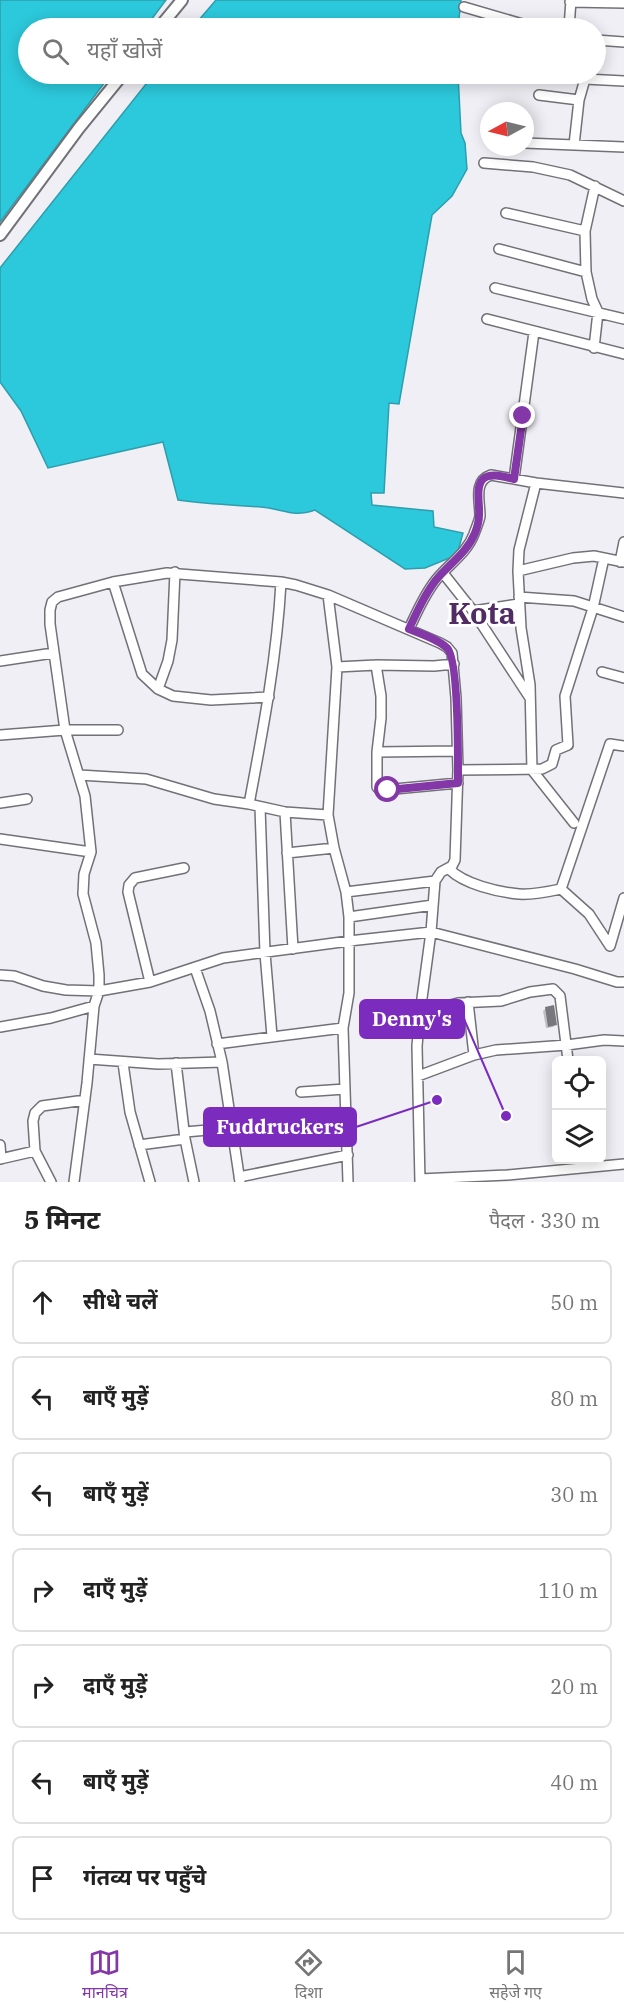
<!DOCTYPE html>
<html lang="hi">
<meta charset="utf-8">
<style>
body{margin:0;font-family:"IBM Plex Serif","Noto Sans Devanagari",serif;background:#f6f6f6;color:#222}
.controls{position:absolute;right:18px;bottom:18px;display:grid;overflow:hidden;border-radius:9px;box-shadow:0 3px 15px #0003}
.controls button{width:54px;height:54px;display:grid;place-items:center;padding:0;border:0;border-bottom:2px solid #e0e0e0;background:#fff;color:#222;font:30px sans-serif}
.compass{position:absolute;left:480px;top:102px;width:54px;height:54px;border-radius:50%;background:#fff;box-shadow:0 3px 15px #0003;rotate:263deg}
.stop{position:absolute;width:18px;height:18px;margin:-14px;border:4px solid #8437a7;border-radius:50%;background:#fff}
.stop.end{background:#8437a7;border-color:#fff;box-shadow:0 2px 6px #0008}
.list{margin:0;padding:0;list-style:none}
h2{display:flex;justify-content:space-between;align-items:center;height:78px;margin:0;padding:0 24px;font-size:26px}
h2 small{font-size:20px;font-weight:400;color:#767676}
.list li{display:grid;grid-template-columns:39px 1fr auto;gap:18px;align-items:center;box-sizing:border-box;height:84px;margin:0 12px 12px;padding:0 12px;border:2px solid #e0e0e0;border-radius:9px}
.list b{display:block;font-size:22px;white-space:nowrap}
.list em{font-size:20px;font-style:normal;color:#767676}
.icon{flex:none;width:33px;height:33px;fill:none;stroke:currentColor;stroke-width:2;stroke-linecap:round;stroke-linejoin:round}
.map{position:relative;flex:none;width:624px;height:1182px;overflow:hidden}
.search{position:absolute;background:#fff;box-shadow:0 3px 15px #0003;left:18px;right:18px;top:18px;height:66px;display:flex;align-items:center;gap:15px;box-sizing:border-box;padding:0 21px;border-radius:33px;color:#767676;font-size:22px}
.sheet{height:750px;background:#fff}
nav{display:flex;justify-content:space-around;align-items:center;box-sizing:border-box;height:84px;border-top:2px solid #e0e0e0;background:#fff;font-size:16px;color:#767676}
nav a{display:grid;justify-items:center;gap:3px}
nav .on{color:#8437a7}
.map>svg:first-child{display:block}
.water{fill:#2cc9dc;stroke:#2f9dab;stroke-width:1.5}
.shadow{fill:#0003}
.building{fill:#77777d}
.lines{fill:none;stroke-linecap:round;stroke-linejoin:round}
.minor-casing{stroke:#717177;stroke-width:12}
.tertiary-casing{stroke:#717177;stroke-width:14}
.minor{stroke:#fff;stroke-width:9}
.tertiary{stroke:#fff;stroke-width:10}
.route{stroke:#8437a7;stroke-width:8}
.labels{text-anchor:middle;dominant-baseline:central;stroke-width:6;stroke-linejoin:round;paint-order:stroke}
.town-label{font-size:30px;font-weight:bold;fill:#512c63;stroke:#fff}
.leader{fill:none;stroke:#7b2cbf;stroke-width:2}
.callout-dot{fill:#7b2cbf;stroke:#fff;stroke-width:2}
.callout{fill:#7b2cbf;stroke:#7b2cbf;stroke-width:2}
.callout-label{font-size:20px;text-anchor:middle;font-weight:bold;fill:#fff}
</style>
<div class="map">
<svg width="624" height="1182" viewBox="0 0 624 1182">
<rect width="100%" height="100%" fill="#efeff5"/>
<path class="water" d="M 0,0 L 166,0 L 145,28 L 28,28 L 28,74 L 111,74 L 0,222 Z
M 216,0 L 461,0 L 458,28 L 192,28 Z
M 154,74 L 458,74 L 461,133 L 465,143 L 467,169 L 452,196 L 432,215 L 399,404 L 389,403 L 384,493 L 371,493 L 372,505 L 433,511 L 434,527 L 463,533 L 457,555 L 425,568 L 405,569 L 315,510 C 292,518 284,509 261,507 C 233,505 206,504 178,500 L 163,442 L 48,468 L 21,411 L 0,382 L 0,268 Z"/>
<path class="shadow" d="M 546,1008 L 555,1025 L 553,1027 L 546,1028 L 543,1011 Z"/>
<path class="building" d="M 554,1005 L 557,1025 L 548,1027 L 545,1007 Z"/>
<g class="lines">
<defs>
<path id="minor" d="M 570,2 L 624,3
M 464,7 L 536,28
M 569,28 L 571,0
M 596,40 L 624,42
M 539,95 L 579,100
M 525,143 L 624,147
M 574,145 L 579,100 L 585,79 L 624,81
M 484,163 L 533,167 L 570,175 L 624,201
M 506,213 L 585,231
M 499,249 L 586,272
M 495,288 L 624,319
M 487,319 L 624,354
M 594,348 L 598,312 L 592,299 L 586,272 L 585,231 L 595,186
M 514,479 L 534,332
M 536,483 L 519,550 L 518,571 L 521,628 L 530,685 L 532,770 L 574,823
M 620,562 L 624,542
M 518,571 L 573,558 L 594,556 L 624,562
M 443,573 L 473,611 L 530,698
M 113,582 L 142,674 L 158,689 L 173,696 L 211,700 L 269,697
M 328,595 L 337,667 L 328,815 L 334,848 L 346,892 L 349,917 L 349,993 L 343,1028 L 348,1182
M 519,597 L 574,601 L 624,617
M 473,611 L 519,604
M 409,629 C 417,612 424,595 436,580 C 449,564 467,553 474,534 C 476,528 479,522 480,516 C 480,501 473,481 491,475 L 536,483 L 624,493
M 0,661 L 53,653
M 376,665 L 381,696 L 381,718 L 377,752 L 377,787 L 380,790 L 384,790 L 458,783
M 337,667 L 376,665 L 434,666 L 454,664
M 602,672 L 624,678
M 158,689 L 168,661 L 172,640 L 175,572
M 0,735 L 65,730 L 118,730
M 377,752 L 457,751
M 458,770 L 542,769 L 552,764 L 556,750 L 568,745 L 565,696 L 593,608 L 604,558
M 79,775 L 146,779 L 214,799 L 249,804 L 285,812 L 328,815
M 0,803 L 27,799
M 249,804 C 263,730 277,657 281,582
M 260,807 L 265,953 L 272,1036
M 285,812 L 293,949
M 0,839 L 91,852
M 287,853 L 334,848
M 449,869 C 464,884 497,892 519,894 C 533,895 547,892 561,889
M 346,892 L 435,881
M 349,917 L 433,905
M 610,946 L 589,914 L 561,889 L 610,744 L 624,746
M 610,946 L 624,898
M 195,968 L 210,1011 L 222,1062 L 240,1182
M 0,975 L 14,976 L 43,986 L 66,990 L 99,991 L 150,982 L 223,958 L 349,941 L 431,932 L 575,969 L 617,982 L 624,982
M 150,982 L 128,892 L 129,885 L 135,878 L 184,868
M 468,1002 L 474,1055
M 420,1013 L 458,1003 L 501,1001 L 530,992 L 553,989 L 560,996 L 568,1060
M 0,1027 L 51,1018 L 94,1006
M 217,1044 L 343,1028
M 89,1059 L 158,1064 L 222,1062
M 123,1063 L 130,1112 L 150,1182
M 176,1063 L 185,1139 L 194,1182
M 418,1076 L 474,1055 L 496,1050 L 567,1045 L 604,1040 L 624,1041
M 301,1092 L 345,1089
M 185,1132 L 231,1128
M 0,1145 L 1,1159
M 139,1145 L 185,1139
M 0,1159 L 35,1151
M 239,1177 L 348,1155
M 420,1179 L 507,1175 L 624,1164
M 51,1182 L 35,1151 L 33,1121 L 35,1113 L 42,1106 L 85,1100
M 74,1182 L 87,1083 L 94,1006 L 99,991 L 99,975 L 96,943 L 83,894 L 84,874 L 91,852 L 85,796 L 65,730 L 50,624 L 50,610 L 52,602 L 58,597 L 113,582 L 167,573 L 281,582 L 296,585 L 328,595 L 440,643 L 447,647 L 452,653 L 456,698 L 458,770 L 455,860 L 452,866 L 441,872 L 435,881 L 431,932 L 420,1013 L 417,1046 L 420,1182"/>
<path id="tertiary" d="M 159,28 L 182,0
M 0,235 L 79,128 L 123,74"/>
</defs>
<use href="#minor" class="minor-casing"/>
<use href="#tertiary" class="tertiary-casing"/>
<use href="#minor" class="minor"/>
<use href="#tertiary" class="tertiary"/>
</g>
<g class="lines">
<path class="route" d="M 388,790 L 458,783 C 458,762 459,659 447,648 C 438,639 421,634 409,629 C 417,612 424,595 436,580 C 449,564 467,553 475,533 C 477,528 479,521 479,515 C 480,505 475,487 483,479 C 490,472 505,477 514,479 L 523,416"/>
</g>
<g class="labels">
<g class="town-label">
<text x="482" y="612">Kota</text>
</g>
</g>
<path class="leader" d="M506 1116L464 1019M437 1100L356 1127"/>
<g class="callout-dot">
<circle cx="506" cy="1116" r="6"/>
<circle cx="437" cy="1100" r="6"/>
</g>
<g class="callout">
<rect x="360" y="1000" width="104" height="38" rx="6"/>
<rect x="204" y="1108" width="152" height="38" rx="6"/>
</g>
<g class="callout-label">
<text x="412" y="1026">Denny's</text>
<text x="280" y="1134">Fuddruckers</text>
</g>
</svg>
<div class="controls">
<button><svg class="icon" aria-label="locate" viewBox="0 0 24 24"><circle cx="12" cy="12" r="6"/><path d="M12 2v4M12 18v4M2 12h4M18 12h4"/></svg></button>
<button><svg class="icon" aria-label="layers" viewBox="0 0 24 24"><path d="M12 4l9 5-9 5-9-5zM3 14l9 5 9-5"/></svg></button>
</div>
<svg class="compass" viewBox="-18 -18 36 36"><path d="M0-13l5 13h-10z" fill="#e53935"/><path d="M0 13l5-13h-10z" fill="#767676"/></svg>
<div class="stop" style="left:388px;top:790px"></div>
<div class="stop end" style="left:523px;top:416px"></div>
<div class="search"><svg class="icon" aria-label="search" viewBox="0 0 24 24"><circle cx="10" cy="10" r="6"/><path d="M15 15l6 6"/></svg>यहाँ खोजें</div>
</div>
<section class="sheet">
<h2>5 मिनट<small>पैदल · 330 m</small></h2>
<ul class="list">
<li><svg class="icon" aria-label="ahead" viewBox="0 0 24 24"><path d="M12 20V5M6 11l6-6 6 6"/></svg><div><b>सीधे चलें</b></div><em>50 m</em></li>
<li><svg class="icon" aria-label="left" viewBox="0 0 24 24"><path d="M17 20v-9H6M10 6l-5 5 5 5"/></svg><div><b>बाएँ मुड़ें</b></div><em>80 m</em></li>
<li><svg class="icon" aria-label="left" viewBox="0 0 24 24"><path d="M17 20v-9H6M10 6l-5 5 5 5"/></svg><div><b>बाएँ मुड़ें</b></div><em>30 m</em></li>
<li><svg class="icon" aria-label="right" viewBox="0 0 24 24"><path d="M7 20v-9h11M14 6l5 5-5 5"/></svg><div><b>दाएँ मुड़ें</b></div><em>110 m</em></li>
<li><svg class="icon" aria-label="right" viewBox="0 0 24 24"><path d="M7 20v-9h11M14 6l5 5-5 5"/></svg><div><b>दाएँ मुड़ें</b></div><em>20 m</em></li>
<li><svg class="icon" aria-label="left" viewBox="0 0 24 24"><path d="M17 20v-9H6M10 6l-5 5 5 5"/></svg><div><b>बाएँ मुड़ें</b></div><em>40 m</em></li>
<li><svg class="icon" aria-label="arrive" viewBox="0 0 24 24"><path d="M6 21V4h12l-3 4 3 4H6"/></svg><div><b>गंतव्य पर पहुँचे</b></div></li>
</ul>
</section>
<nav>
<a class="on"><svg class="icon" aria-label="map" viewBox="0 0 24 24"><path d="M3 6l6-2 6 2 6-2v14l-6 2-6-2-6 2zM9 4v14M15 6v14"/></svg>मानचित्र</a>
<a><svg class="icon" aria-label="directions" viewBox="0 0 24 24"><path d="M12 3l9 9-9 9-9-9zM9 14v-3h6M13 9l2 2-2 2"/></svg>दिशा</a>
<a><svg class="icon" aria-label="saved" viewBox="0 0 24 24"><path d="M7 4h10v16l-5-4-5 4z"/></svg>सहेजे गए</a>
</nav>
